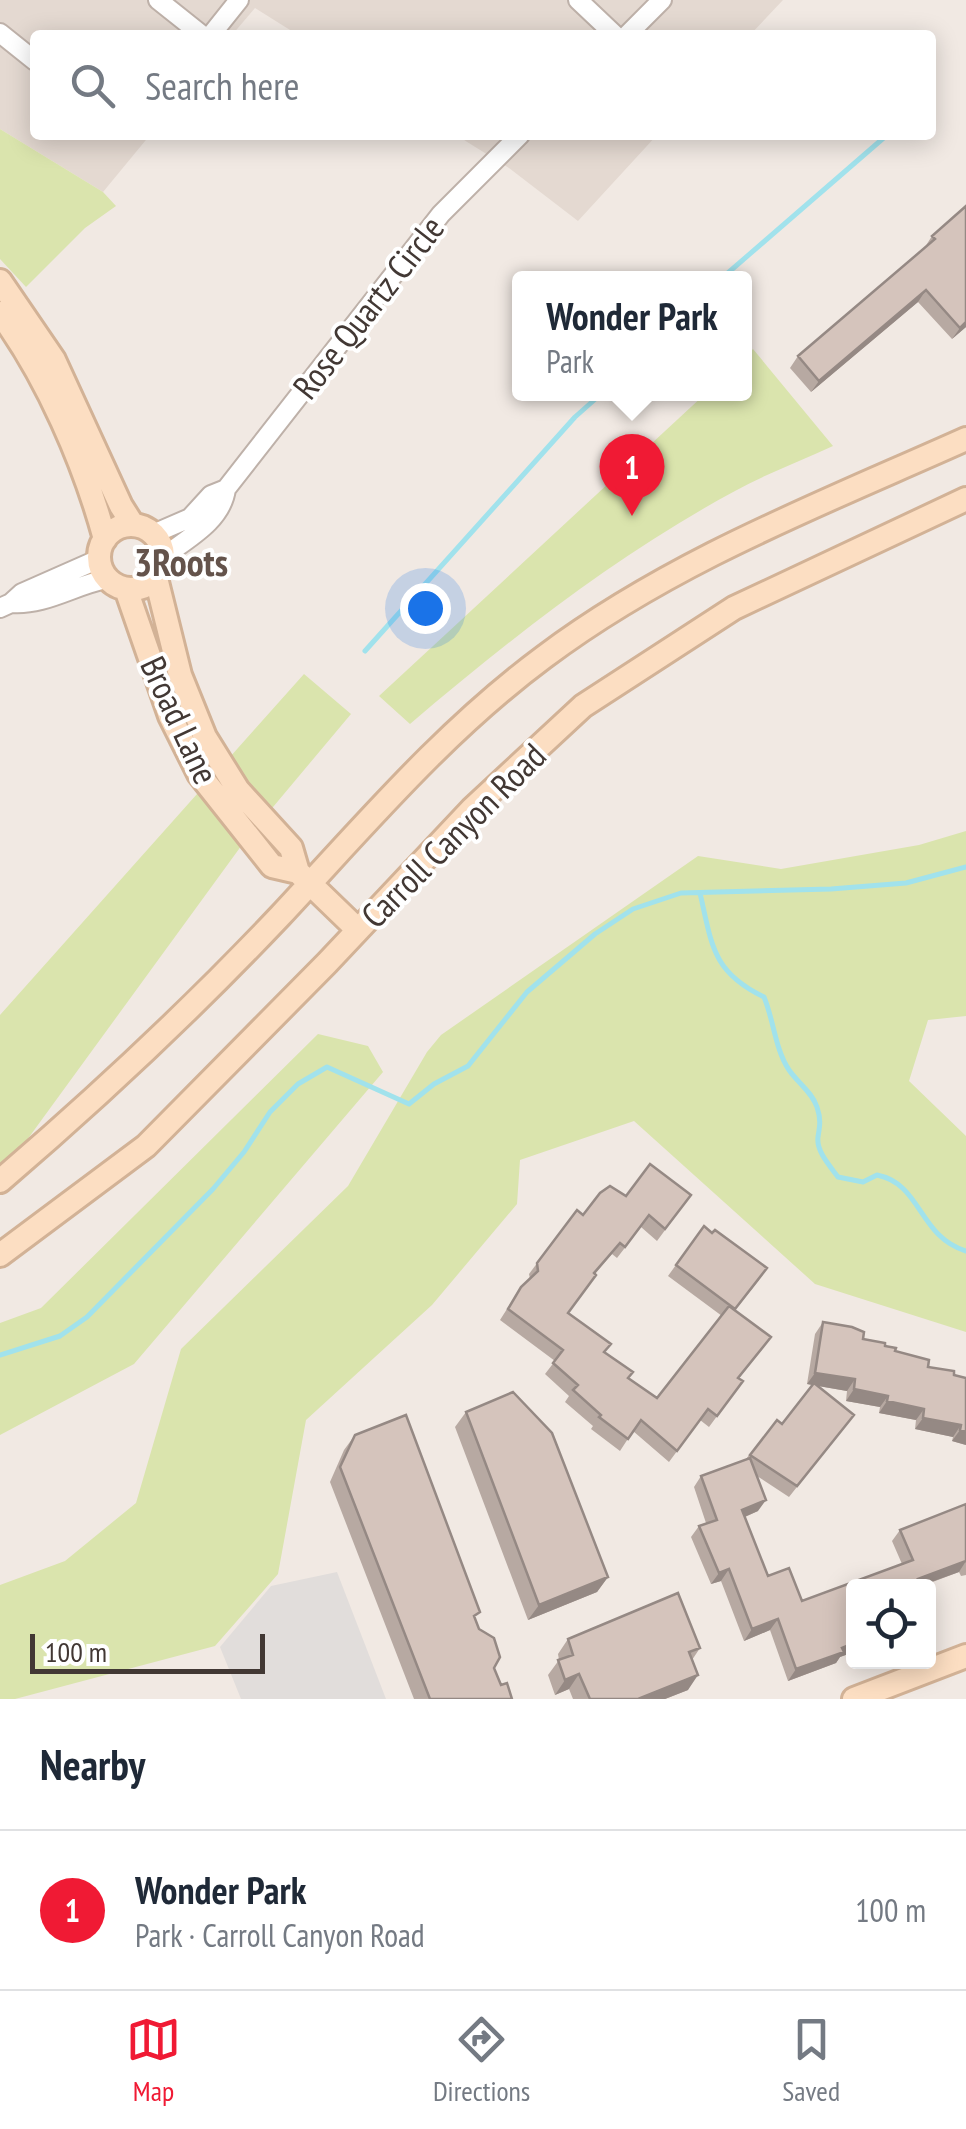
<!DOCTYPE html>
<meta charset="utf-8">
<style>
body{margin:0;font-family:"PT Sans Narrow",sans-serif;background:#f2f2f3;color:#1f2937}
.controls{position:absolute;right:30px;bottom:30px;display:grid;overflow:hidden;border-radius:10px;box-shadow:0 5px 25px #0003}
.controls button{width:90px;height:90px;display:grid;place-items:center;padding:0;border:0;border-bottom:2px solid #e0e1e3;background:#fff;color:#1f2937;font:50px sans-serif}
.scale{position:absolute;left:30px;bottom:25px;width:235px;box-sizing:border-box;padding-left:10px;border:5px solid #423834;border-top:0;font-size:28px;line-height:35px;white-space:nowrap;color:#423834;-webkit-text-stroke:8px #fff;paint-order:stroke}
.you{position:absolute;left:425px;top:608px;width:35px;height:35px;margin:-25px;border:8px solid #fff;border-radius:50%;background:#1a73e8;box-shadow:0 0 0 15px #1a73e833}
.badge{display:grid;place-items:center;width:65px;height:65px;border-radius:50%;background:#f01a34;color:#fff;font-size:32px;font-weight:700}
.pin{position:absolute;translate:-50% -82px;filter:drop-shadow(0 2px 5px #0008)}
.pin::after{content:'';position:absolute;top:52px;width:35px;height:30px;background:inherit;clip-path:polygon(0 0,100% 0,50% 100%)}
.popup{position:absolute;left:512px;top:271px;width:240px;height:130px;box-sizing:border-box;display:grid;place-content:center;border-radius:10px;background:#fff;filter:drop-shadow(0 2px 8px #0005);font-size:32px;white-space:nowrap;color:#747a83}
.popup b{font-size:38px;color:#1f2937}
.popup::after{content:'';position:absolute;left:50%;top:100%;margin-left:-20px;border:20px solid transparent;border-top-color:#fff}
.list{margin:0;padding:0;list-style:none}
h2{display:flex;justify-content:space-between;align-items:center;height:130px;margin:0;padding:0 40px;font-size:42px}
h2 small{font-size:32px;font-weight:400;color:#747a83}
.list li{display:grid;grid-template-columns:65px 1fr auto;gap:30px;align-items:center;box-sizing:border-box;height:160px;padding:0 40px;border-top:2px solid #e0e1e3}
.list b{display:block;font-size:38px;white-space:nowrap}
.list p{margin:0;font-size:32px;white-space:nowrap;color:#747a83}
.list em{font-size:32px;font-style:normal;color:#747a83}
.icon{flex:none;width:55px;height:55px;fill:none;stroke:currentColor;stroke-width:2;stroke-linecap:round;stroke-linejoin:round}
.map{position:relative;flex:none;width:966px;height:1699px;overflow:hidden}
.search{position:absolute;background:#fff;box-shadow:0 5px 25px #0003;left:30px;right:30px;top:30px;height:110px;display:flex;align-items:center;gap:25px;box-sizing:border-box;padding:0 35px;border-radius:10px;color:#747a83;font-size:38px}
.sheet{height:290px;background:#fff}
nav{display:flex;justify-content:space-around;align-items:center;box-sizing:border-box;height:140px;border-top:2px solid #e0e1e3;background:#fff;font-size:28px;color:#747a83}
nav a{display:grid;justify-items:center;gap:5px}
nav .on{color:#f01a34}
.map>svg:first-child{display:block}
.residential{fill:#e4d9d1}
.green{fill:#dae4ad}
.parking{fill:#e1dddb}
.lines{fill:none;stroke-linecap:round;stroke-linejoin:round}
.stream{stroke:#a1e2ec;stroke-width:5}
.street-casing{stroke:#beb1a9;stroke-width:22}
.secondary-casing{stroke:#d2b296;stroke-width:28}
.street{stroke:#fff;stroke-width:18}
.secondary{stroke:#fcdec2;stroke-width:22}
.wall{fill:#b7a9a2}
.shaded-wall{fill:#958984}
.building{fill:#d5c4bc;stroke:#958984;stroke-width:2.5}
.labels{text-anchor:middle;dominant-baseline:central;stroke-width:8;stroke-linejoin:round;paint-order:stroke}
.street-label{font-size:35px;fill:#423834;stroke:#fff}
.neighbourhood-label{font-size:38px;font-weight:bold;fill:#64534b;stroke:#fff}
</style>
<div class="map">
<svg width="966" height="1699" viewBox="0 0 966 1699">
<rect width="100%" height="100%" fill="#f1e9e3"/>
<path class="residential" d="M 0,0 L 783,0 L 750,35 L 298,35 L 255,8 L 232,35 L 35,35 L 35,135 L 150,135 L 103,192 L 0,129 Z
M 456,135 L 657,135 L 578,221 L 509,168 Z"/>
<path class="green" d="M 0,129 L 103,192 L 116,206 L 85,228 L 26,287 L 0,259 Z
M 753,349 L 833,446 C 800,461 766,474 735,491 C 618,554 511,638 410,724 L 379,696 L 705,394 L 744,394 L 745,357 Z
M 304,674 L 351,714 L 247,838 L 0,1177 L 0,1015 Z
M 966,831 L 966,1016 L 928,1020 L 909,1081 L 966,1136 L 966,1332 L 815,1284 L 634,1121 L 520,1160 L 517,1204 L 432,1305 L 306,1420 L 278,1574 L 215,1646 L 15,1699 L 0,1699 L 0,1585 L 65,1561 L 136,1503 L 181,1349 L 348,1186 L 427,1052 L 441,1035 L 698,856 L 781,869 L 919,845 Z
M 318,1034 L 368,1046 L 383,1072 L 134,1364 L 0,1435 L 0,1323 L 41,1308 Z"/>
<path class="parking" d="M 337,1572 L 386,1699 L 241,1699 L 220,1647 L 271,1586 Z"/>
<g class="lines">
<path class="stream" d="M 722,278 L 887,135
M 365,651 L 575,417 L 601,394
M 700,893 C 712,945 712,972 764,997 C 774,1021 775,1049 789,1070 C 798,1083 812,1092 817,1107 C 821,1119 820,1125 818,1137 C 816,1151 830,1166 838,1177 L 863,1182 L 877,1175 C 922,1184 918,1236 966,1251
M 0,1355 L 60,1336 L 87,1317 L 213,1189 L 244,1152 L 270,1112 L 298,1084 L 327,1067 L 409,1104 L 434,1084 L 468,1066 L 527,992 L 595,934 L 633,909 L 681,893 L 831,889 L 906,883 L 966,867"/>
<defs>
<path id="street" d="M 158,0 L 202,35
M 578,0 L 615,35
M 0,33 L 35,61
M 211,35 L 239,0
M 627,35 L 662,0
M 153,534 L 190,518 L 211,495 L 226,489
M 163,557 C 187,539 222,521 226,489 L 441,214 L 520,135
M 11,603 C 45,606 74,585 107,579
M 0,608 L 11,603 L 22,593 L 99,559"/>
<path id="secondary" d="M 0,281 L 54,360 L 121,506 L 133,525
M 0,313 C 47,377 84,462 105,539
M99 557a32 32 0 1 1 64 0a32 32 0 1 1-64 0Z
M 156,578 L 180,675 L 205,737 L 238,790 L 291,848 L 298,872
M 126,589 L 170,716 L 199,774 L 272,866 L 298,872 L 358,930
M 0,1181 C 98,1097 191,1010 280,916 C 364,826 444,731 544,657 C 672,561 821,504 966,439
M 0,1255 L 146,1146 L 327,963 L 472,809 L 583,706 L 734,608 L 966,499
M 854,1699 L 966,1656"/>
</defs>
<use href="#street" class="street-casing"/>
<use href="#secondary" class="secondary-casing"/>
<use href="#street" class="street"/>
<use href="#secondary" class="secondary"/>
</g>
<path class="wall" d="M 966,206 L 966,327 L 952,339 L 918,302 L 811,392 L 790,368 L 798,356 L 925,247 L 932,236 Z
M 691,1195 L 657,1241 L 641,1227 L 617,1258 L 612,1254 L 595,1274 L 568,1313 L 628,1378 L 657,1398 L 722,1316 L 668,1276 L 704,1226 L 759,1280 L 735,1310 L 763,1348 L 739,1378 L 743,1381 L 709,1427 L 700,1420 L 669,1462 L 633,1431 L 620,1451 L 591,1429 L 593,1426 L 565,1402 L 569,1396 L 545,1374 L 555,1361 L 500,1320 L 521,1287 L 530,1279 L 529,1274 L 577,1210 L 583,1215 L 626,1196 Z
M 823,1322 L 895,1351 L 928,1367 L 954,1371 L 966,1445 L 952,1441 L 953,1437 L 915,1429 L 916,1420 L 879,1413 L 880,1407 L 846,1401 L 847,1391 L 818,1386 L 854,1415 L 789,1497 L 757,1476 L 758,1511 L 745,1517 L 768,1576 L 802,1601 L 902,1564 L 892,1541 L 900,1530 L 966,1504 L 966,1575 L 961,1576 L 959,1572 L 922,1586 L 854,1586 L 854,1652 L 840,1657 L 836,1663 L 788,1681 L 770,1630 L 744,1641 L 721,1581 L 711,1584 L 691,1537 L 699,1526 L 706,1523 L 694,1487 L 701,1476 L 746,1459 L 777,1420 L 782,1424 L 812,1385 L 807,1384 L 815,1334 Z
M 466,1412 L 608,1577 L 597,1592 L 528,1620 L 455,1427 Z
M 355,1435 L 475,1619 L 501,1685 L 512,1699 L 414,1699 L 330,1482 L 344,1450 Z
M 568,1639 L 700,1648 L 692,1660 L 688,1690 L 665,1699 L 573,1699 L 569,1689 L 555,1695 L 548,1675 L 559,1660 L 558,1654 Z"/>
<path class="shaded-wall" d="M 926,290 L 918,302 L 811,392 L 819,381 Z
M 966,322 L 966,327 L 952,339 L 960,328 Z
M 815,1373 L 855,1379 L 847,1391 L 807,1384 Z
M 854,1389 L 888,1396 L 880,1407 L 846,1401 Z
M 887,1401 L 924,1409 L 916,1420 L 879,1413 Z
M 923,1418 L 961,1425 L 953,1437 L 915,1429 Z
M 960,1430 L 966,1432 L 966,1445 L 952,1441 Z
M 766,1500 L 758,1511 L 735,1521 L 742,1510 Z
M 966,1561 L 959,1572 L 920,1586 L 918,1579 Z
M 729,1569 L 721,1581 L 711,1584 L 719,1573 Z
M 608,1577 L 597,1592 L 528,1620 L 539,1605 Z
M 778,1619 L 770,1630 L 744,1641 L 752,1629 Z
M 854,1643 L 854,1652 L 840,1657 L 836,1663 L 788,1681 L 796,1669 Z
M 579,1674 L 569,1689 L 555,1695 L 565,1680 Z
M 698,1675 L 688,1690 L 665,1699 L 638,1699 Z"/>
<path class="building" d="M 966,206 L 966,322 L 960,328 L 926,290 L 819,381 L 798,356 L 935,239 L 932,236 Z
M 650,1164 L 691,1195 L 665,1229 L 649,1215 L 625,1247 L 620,1243 L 594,1273 L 596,1275 L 568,1313 L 611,1344 L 604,1352 L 633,1372 L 628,1378 L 657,1398 L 729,1306 L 771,1337 L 738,1378 L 743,1381 L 717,1416 L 708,1409 L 677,1451 L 641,1420 L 628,1439 L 599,1417 L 601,1415 L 573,1390 L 578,1385 L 553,1363 L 563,1350 L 508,1309 L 521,1287 L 538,1271 L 537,1263 L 577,1210 L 583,1215 L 600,1193 L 610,1186 L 626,1196 Z
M 704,1226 L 712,1233 L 715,1230 L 767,1268 L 735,1309 L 676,1265 Z
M 823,1322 L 852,1327 L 864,1332 L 863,1339 L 885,1343 L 885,1346 L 896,1348 L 895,1351 L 929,1360 L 928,1367 L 954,1371 L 954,1375 L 966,1378 L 966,1432 L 960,1430 L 961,1425 L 923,1418 L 924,1409 L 887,1401 L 888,1396 L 854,1389 L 855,1379 L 815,1373 Z
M 814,1383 L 854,1415 L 797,1486 L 750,1455 L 777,1420 L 782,1424 Z
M 513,1392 L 552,1433 L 608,1577 L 539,1605 L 466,1412 Z
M 406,1415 L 480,1612 L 474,1616 L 479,1629 L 494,1638 L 500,1657 L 494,1668 L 501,1685 L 507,1683 L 512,1699 L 430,1699 L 340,1467 L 355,1435 Z
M 750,1458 L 766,1500 L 742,1510 L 768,1576 L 789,1568 L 802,1601 L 913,1560 L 900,1530 L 966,1504 L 966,1561 L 918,1579 L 922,1586 L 854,1586 L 854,1643 L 842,1648 L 844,1652 L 796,1669 L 778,1619 L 752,1629 L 729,1569 L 719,1573 L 699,1526 L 717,1520 L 701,1476 Z
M 678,1593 L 700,1648 L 689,1652 L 698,1675 L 638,1699 L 590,1699 L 579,1674 L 565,1680 L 558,1660 L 573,1655 L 568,1639 Z"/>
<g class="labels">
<g class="street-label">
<text transform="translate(368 307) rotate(-52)">Rose Quartz Circle</text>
<text transform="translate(180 720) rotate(65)">Broad Lane</text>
<text transform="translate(453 835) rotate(-45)">Carroll Canyon Road</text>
</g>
<g class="neighbourhood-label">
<text x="181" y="561">3Roots</text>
</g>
</g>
</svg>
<div class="controls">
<button><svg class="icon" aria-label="locate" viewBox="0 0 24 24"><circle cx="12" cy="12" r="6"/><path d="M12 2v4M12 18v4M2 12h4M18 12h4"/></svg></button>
</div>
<div class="scale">100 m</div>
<div class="you"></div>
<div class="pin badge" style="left:632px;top:516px">1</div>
<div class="popup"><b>Wonder Park</b>Park</div>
<div class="search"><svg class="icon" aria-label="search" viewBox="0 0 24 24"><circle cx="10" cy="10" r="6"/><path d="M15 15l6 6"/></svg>Search here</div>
</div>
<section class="sheet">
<h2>Nearby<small></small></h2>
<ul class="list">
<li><span class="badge">1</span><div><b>Wonder Park</b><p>Park · Carroll Canyon Road</p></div><em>100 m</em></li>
</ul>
</section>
<nav>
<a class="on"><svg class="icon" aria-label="map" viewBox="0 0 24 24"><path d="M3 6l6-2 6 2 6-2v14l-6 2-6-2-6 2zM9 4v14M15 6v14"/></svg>Map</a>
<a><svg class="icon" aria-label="directions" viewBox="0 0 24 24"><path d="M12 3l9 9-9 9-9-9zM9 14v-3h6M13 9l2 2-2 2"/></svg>Directions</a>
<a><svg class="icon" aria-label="saved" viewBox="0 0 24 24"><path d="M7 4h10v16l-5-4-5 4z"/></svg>Saved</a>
</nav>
